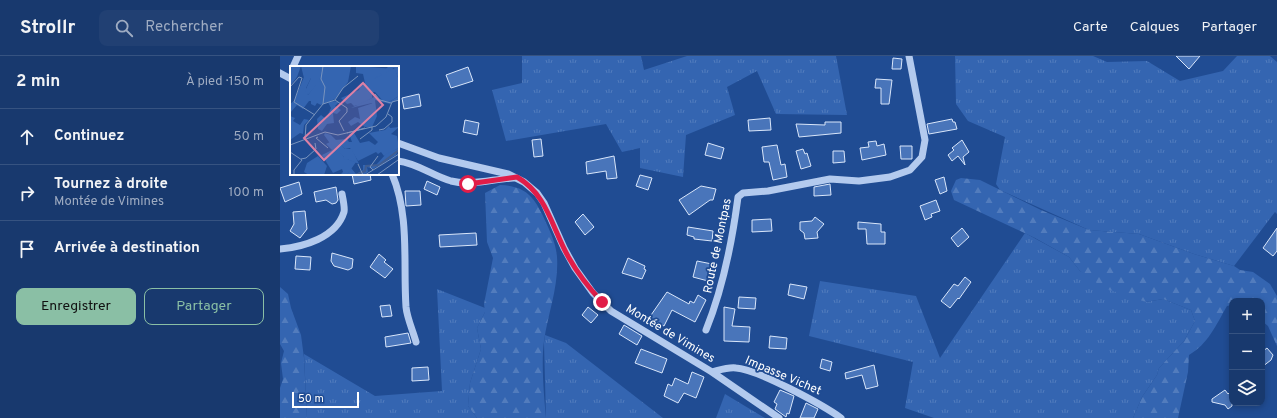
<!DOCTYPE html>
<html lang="fr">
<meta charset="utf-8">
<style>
body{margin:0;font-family:Overpass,sans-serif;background:#214073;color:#f1f3f6}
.controls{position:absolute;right:12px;bottom:12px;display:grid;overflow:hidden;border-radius:8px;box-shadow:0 2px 6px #0003}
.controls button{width:36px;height:36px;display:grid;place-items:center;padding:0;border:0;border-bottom:1px solid #365381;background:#18396e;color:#f1f3f6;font:20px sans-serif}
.scale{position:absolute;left:12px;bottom:10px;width:67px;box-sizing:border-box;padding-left:4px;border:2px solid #fff;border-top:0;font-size:11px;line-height:14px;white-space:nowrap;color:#fff;-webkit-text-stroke:3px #204c93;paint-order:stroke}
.stop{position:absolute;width:12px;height:12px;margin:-9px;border:3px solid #e11d48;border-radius:50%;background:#fff}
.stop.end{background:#e11d48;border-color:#fff;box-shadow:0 1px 4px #0008}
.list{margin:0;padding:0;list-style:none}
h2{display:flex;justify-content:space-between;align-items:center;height:52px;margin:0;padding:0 16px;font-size:17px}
h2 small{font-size:13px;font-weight:400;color:#9facc2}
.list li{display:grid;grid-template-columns:26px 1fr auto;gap:12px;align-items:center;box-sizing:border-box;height:56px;padding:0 16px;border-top:1px solid #365381}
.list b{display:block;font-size:15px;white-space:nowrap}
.list p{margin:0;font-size:13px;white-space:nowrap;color:#9facc2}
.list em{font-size:13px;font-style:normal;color:#9facc2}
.actions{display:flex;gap:8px;padding:12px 16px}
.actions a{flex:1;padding:9px 0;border:1px solid #8abfa5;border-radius:8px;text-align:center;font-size:14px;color:#8abfa5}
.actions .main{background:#8abfa5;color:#111}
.icon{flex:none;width:22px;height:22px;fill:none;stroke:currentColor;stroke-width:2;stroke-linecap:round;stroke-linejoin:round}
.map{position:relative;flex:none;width:997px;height:362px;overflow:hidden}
header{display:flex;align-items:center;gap:24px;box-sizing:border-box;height:56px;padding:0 20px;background:#18396e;border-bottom:1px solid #365381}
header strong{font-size:19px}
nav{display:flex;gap:22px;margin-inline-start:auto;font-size:14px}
.search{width:280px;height:36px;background:#214073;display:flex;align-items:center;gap:10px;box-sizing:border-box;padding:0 14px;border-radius:8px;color:#9facc2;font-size:15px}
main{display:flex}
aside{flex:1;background:#18396e}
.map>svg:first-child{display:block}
.grass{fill:url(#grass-tufts)}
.forest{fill:url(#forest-firs)}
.building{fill:#4975ba;stroke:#d9e6fa}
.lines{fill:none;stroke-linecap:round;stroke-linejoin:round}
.minor{stroke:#b3caee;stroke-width:7}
.route{stroke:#e11d48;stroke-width:5}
.labels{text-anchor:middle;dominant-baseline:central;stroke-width:3.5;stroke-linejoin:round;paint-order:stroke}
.street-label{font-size:12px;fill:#fff;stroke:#204c93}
.inset-river{fill:none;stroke:#3f5d91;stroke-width:2}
.inset-road{fill:none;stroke:#7994be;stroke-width:1}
.view{fill:#dd80a5;fill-opacity:0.15;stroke:#dd80a5;stroke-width:2}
.inset-edge{fill:none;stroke:#fff;stroke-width:2}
</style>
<header>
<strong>Strollr</strong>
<div class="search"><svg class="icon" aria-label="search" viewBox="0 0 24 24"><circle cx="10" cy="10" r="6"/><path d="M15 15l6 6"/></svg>Rechercher</div>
<nav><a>Carte</a><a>Calques</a><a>Partager</a></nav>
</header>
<main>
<aside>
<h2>2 min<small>À pied · 150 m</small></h2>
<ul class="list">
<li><svg class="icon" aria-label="ahead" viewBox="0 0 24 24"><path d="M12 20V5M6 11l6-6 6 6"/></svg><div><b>Continuez</b></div><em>50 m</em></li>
<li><svg class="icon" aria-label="right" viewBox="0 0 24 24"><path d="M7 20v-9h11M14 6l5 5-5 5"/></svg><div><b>Tournez à droite</b><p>Montée de Vimines</p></div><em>100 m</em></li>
<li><svg class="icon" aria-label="arrive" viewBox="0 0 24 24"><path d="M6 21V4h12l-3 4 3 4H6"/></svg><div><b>Arrivée à destination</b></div></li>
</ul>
<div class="actions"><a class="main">Enregistrer</a><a>Partager</a></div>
</aside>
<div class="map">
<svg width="997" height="362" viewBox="0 0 997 362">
<defs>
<pattern id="grass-tufts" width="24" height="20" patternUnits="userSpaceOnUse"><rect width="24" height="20" fill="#3465b1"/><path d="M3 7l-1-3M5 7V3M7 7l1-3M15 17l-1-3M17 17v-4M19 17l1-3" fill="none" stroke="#527cbd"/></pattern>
<pattern id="forest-firs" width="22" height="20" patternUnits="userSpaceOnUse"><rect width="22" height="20" fill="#3465b1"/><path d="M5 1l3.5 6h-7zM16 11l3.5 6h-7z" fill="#527cbd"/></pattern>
</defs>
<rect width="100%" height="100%" fill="#204c93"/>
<path class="grass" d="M 242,0 L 361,0 L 364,14 L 407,0 L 556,0 L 567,59 L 496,58 L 477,15 L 447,31 L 455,59 L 406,79 L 403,121 L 360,112 L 360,92 L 342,96 L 326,68 L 226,85 L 212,34 L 242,27 Z
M 675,0 L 813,0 L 827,6 L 867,5 L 900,25 L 943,15 L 957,0 L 990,0 L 997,6 L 997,158 L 995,156 L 954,210 L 914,198 L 859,178 L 809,174 L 720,134 L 716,128 L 725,81 L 688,65 L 676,48 Z
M 745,177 L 789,201 L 800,215 L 866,246 L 883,243 L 911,254 L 915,265 L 904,285 L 879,312 L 877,319 L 862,341 L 853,362 L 654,362 L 625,352 L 633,306 L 529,280 L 540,225 L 636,240 L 660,302 Z
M 157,233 L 205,252 L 205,256 L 197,272 L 201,293 L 190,327 L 188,350 L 197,362 L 27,362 L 24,298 L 95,340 L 162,335 Z
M 265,279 L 286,287 L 383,362 L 266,362 L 264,287 Z
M 445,338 L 485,362 L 436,362 Z"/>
<path class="forest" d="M 681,122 L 700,124 L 761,154 L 809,174 L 859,178 L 914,198 L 954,210 L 960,214 L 973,216 L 990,228 L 997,240 L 997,290 L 988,270 L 982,265 L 982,245 L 952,245 L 952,249 L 947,250 C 936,269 928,288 909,299 L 908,316 L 898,362 L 853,362 L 862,341 L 877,319 L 879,312 L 904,285 L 915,265 L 911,254 L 883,243 L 866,246 L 824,232 L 800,215 L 789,201 L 755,182 L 674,144 L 671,135 L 676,124 Z
M 220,129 C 242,130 252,137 262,158 C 268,171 276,186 277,201 C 279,230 268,257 264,285 C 261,307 264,340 266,362 L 197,362 L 188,350 L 190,327 L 201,293 L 197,272 L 205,256 L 204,248 L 213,202 L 207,186 L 205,137 Z
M 0,231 L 8,238 L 11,252 L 21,279 L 24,302 L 27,362 L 0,362 L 0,332 L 3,323 L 1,307 L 4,295 L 0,288 Z"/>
<path class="building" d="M 896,0 L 920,0 L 909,13 Z
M 613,2 L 622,3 L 621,13 L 612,13 Z
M 188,11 L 193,25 L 171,32 L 166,19 Z
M 596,23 L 612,24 L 609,48 L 601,48 L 601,32 L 595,32 Z
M 139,38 L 141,50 L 124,53 L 122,42 Z
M 490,62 L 491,74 L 469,75 L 468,64 Z
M 672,63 L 673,66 L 675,66 L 677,73 L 649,78 L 647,68 Z
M 185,64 L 199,67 L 197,79 L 183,76 Z
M 545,66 L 561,66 L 561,77 L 519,81 L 516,68 L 545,69 Z
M 261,83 L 263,100 L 254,101 L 252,84 Z
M 682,84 L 689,96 L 683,101 L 685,109 L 678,100 L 672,105 L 668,99 L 674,94 L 672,92 Z
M 596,85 L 597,90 L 604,88 L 606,99 L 582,104 L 580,92 L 589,91 L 588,86 Z
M 428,87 L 444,92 L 441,103 L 425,99 Z
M 497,89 L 501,109 L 505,108 L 507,121 L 493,124 L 489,106 L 484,106 L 482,91 Z
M 620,90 L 632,90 L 632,103 L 621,103 Z
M 523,93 L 525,98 L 527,97 L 531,110 L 521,113 L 516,95 Z
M 553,95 L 564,95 L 565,106 L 553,107 Z
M 334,100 L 337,122 L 327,123 L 326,115 L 307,118 L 306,106 Z
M 72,118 L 90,118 L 91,124 L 74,128 Z
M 360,119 L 372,122 L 368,134 L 356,130 Z
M 664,121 L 667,135 L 660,138 L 655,124 Z
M 147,125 L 160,131 L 157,139 L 144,133 Z
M 19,126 L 22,138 L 5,146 L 0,132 Z
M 550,128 L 551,139 L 534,140 L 534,131 Z
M 421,130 L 436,133 L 433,144 L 430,144 L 409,159 L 399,144 Z
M 56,131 L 58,144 L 56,147 L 52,148 L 46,144 L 36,146 L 34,136 Z
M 125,135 L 140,135 L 141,149 L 126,150 Z
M 656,144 L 660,155 L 651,158 L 652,161 L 645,164 L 640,150 Z
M 25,155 L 27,173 L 20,182 L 10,175 L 14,168 L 13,156 Z
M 303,158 L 314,171 L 305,179 L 295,166 Z
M 535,161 L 544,168 L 537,176 L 538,182 L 525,183 L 524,177 L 520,174 L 520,166 L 532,165 Z
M 491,163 L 492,175 L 472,176 L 472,164 Z
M 578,166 L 601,168 L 601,176 L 605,176 L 605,188 L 587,188 L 586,173 L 578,173 Z
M 408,171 L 433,175 L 432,185 L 414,183 L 414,181 L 407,179 Z
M 682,172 L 689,181 L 678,191 L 671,182 Z
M 997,172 L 997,195 L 993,200 L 983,192 Z
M 196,177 L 197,189 L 160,191 L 159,179 Z
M 52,197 L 73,203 L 72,212 L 68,214 L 54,210 L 51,205 Z
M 99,198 L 106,204 L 104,206 L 113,213 L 105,222 L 90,211 Z
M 16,200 L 31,201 L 30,214 L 15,213 Z
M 348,202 L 365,210 L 364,213 L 366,214 L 362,223 L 342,217 Z
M 417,205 L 432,208 L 428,225 L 413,221 Z
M 685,221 L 691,226 L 679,243 L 678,242 L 670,252 L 661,245 L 674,228 L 678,230 Z
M 510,228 L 527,231 L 524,243 L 508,239 Z
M 387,236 L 409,248 L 410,245 L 414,247 L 418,239 L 426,244 L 415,266 L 392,254 L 384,270 L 369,262 Z
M 459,241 L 476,242 L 475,253 L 458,252 Z
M 110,249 L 112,260 L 102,261 L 100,250 Z
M 308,251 L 318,259 L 311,267 L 302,259 Z
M 444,251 L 455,253 L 452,270 L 470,271 L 469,286 L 444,285 Z
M 344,269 L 362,280 L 357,289 L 339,278 Z
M 128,277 L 131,287 L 106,291 L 105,281 Z
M 490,280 L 507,282 L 506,293 L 489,292 Z
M 987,292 L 993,299 L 991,304 L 982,311 L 982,296 Z
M 361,293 L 387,303 L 382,317 L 355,307 Z
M 542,303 L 552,306 L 550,315 L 540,312 Z
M 594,309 L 598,330 L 586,333 L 582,319 L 566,323 L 565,317 Z
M 148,311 L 149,324 L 132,325 L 132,312 Z
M 412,316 L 424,321 L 416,342 L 404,337 L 398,347 L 384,340 L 388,328 L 392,330 L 395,322 L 408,328 Z
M 500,334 L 514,340 L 509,358 L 507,357 L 506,361 L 495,353 L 497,348 L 494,346 Z
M 945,334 L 948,338 L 952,334 L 952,350 L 948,353 L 945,349 L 932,346 L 932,343 Z
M 526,347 L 538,353 L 534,362 L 520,362 Z"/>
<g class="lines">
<path class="minor" d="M 13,11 L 18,0
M 0,17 L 11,23
M 118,87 L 159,102 L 228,118 L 244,126 L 257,137 L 264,147 L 284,192 L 295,212 L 313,237 L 331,255 L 432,316 L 499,362
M 118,105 C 137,107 153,120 171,125 C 191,130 213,123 233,122
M 112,118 C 130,160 123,207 126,251 C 127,262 133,275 136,286
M 0,193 C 23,191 56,182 64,156 C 65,152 63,143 62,138
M 426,274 C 443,232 452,187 458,141 L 463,137 L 488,135 L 550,123 L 579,125 L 610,121 L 630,114 L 642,101 L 645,84 L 629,0
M 432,316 C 440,314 448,311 456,312 C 477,313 543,349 561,362"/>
</g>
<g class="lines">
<path class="route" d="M 188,128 L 237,121 C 268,139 272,173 289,202 C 298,218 310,233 322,246"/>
</g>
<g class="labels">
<g class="street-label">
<text transform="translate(438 190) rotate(-78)">Route de Montpas</text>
<text transform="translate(390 278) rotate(31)">Montée de Vimines</text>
<text transform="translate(503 320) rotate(23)">Impasse Vichet</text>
</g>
</g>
<g transform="translate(10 10)">
<rect width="109" height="109" fill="#204c93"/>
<path d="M 0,0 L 11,0 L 7,11 L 0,20 ZM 33,0 L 61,0 L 58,16 L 45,33 L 31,39 L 27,37 L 25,40 L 21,38 L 21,35 L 19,35 L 13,43 L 7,39 L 0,47 L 0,38 L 4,35 L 14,11 L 21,12 L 16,22 L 18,29 L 29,14 ZM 66,0 L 105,3 L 109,14 L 109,30 L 99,36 L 93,35 L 85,26 L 82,26 L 82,32 L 72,38 L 64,40 L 61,37 L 57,38 L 51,32 L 69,24 L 71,17 L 75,17 L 73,8 L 66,7 ZM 42,35 L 49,36 L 45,40 L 51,44 L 47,48 L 43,47 L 44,57 L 37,58 L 32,65 L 28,63 L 27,53 L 31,49 L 36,53 L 41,42 L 38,36 ZM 83,37 L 87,50 L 82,61 L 75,61 L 68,56 L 61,60 L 58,56 L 65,51 L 70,53 L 68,42 ZM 0,50 L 5,52 L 3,55 L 10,59 L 14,53 L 19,54 L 14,59 L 13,68 L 10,67 L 0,74 ZM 99,60 L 100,62 L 109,61 L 101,68 L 107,70 L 109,82 L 94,90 L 91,86 L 88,88 L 86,86 L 68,95 L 60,82 L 55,83 L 45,74 L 57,73 L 59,76 L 62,76 L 59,68 L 64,67 L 70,77 L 79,75 L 85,79 L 88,76 L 79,67 L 95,64 ZM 40,76 L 55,92 L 66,96 L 57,109 L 50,109 L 53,106 L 52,103 L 43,107 L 32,89 L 42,84 L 36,78 ZM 28,90 L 37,100 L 34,109 L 19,109 L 14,106 L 17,97 Z" fill="#3465b1"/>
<path d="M 11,0 L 33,0 L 29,16 L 18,29 L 15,25 L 21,12 L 14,12 ZM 109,0 L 109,14 L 104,2 L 84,13 L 98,1 ZM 109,30 L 109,33 L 100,38 L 85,34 L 87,50 L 82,37 L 61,42 L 84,31 L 99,36 ZM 35,67 L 41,69 L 55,83 L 62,83 L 69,98 L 57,93 L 53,94 L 54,91 L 44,83 L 34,69 ZM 109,82 L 106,89 L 83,103 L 77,101 L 78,106 L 74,109 L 57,109 L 61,102 L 66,108 L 73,104 L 73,99 L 86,99 L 96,88 Z" fill="#3465b1"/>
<path class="inset-river" d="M 66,109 L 75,105 L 76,100 L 89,99 L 109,84"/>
<path class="inset-road" d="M 12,12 L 4,36 L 25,49M 0,21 L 9,11 L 12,12M 85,28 L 90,34 L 101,37M 45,34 L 53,22 L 68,10M 33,38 L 45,34 L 57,42 L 57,46 L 49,55 L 54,65M 89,64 L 94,63 L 102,56 L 102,51 L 98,48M 57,67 L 75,62M 28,71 L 26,72 L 38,82M 15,73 L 16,59 L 33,38 L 35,21 L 31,13 L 33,0M 70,73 L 82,64 L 82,61M 0,79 L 35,66 L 48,69 L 86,60 L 96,51 L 102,36 L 109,34M 0,86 L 12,94 L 4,104 L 4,109M 11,93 L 16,92 L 26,83 L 25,77M 68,98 L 73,109M 83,104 L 80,101 L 88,90M 75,109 L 109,88M 87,109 L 108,94"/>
<path class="view" d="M 73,17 L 93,39 L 34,94 L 14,72 Z"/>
<rect width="109" height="109" class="inset-edge"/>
</g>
</svg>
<div class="controls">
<button>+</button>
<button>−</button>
<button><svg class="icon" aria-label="layers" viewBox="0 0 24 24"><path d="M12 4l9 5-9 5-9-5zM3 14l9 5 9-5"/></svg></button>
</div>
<div class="scale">50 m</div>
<div class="stop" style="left:188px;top:128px"></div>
<div class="stop end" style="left:322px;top:246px"></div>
</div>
</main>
